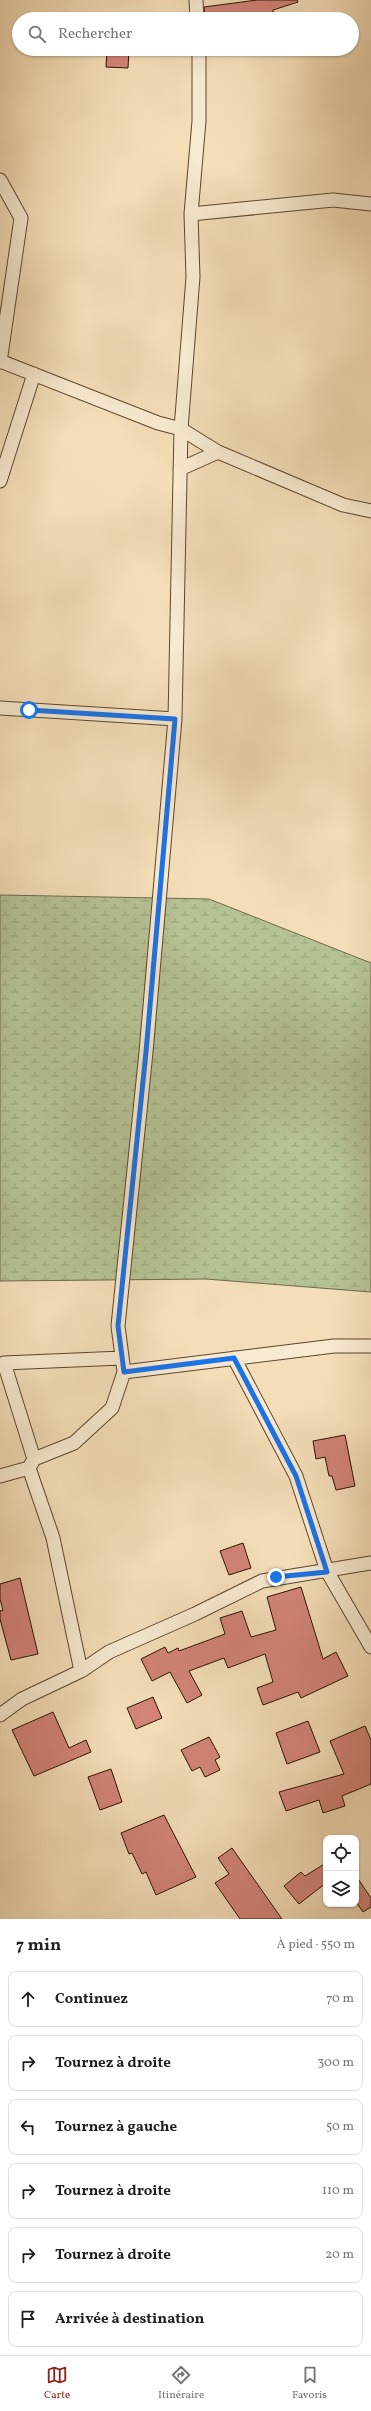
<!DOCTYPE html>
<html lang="fr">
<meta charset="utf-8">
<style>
body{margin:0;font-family:Vollkorn,serif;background:#f6f6f6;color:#202124}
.controls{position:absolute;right:12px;bottom:12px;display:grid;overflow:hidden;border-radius:8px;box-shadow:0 1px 3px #0004}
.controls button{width:36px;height:36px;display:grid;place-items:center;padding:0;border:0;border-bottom:1px solid #e0e0e0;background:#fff;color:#202124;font:20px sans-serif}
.stop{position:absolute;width:12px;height:12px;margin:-9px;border:3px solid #1a73e8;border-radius:50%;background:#fff}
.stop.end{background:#1a73e8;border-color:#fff;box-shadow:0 1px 4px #0008}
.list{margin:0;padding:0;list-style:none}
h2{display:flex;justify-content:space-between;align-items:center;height:52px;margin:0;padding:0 16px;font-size:17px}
h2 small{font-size:13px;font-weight:400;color:#757577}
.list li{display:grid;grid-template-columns:26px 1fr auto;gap:12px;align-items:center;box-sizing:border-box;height:56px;margin:0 8px 8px;padding:0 8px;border:1px solid #e0e0e0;border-radius:8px}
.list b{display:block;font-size:15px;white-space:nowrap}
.list em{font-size:13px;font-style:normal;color:#757577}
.icon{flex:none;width:22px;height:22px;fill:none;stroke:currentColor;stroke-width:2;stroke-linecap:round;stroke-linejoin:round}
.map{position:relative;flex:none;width:371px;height:1919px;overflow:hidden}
.search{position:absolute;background:#fff;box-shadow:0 1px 3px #0004;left:12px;right:12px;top:12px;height:44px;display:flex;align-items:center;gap:10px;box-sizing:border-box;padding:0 14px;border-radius:22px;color:#757577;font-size:15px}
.sheet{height:436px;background:#fff}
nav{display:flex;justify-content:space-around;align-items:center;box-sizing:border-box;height:56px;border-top:1px solid #e0e0e0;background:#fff;font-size:11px;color:#757577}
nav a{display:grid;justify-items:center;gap:2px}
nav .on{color:#8f2418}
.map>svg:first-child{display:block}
.wetland{fill:url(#wetland-marsh);stroke:#6f6a4a}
.building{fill:#d38477;stroke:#2a1300}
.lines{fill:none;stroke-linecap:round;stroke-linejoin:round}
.minor-casing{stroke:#5c462e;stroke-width:15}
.minor{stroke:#f8ead1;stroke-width:13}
.route{stroke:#1a73e8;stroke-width:5}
</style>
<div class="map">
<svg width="371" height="1919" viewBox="0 0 371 1919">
<defs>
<pattern id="wetland-marsh" width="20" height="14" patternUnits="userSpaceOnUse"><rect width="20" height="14" fill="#b4c294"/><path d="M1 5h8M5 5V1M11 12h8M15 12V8" fill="none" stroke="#9ba67e"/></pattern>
</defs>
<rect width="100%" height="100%" fill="#f4deb8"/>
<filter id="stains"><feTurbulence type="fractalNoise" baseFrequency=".005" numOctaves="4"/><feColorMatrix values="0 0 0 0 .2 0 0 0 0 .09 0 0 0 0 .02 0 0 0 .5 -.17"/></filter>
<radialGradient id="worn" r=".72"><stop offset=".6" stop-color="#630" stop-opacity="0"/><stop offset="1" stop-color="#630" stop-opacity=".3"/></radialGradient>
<path class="wetland" d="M 0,895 L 209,899 L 371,963 L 371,1292 L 206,1279 L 0,1281 Z"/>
<path class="building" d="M 257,0 L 297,0 L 298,2 L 273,10 L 274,19 L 205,19 L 204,7 Z
M 107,49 L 129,49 L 128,68 L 106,67 Z
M 345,1435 L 355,1486 L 336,1490 L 332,1476 L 329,1476 L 325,1457 L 316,1459 L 313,1441 Z
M 243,1543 L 251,1568 L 229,1575 L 220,1551 Z
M 20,1578 L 38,1654 L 11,1660 L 0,1619 L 0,1611 L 3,1610 L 0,1599 L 0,1584 Z
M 301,1587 L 323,1659 L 336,1652 L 348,1676 L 301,1698 L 298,1692 L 263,1705 L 257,1688 L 273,1682 L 265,1654 L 228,1668 L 224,1658 L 189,1671 L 202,1695 L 187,1703 L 170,1672 L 152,1681 L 141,1659 L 165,1647 L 168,1653 L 178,1648 L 179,1651 L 225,1634 L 220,1618 L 242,1611 L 251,1637 L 276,1630 L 267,1597 Z
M 153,1697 L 162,1718 L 136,1729 L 127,1708 Z
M 53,1712 L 69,1748 L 86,1740 L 91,1752 L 34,1776 L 12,1730 Z
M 308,1721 L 320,1752 L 287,1764 L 276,1733 Z
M 365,1726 L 371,1740 L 371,1784 L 342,1796 L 345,1806 L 323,1813 L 319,1800 L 286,1811 L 279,1792 L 344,1774 L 330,1741 Z
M 209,1737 L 220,1757 L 215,1760 L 220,1770 L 205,1777 L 200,1767 L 192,1771 L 181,1750 Z
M 111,1769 L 122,1802 L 100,1810 L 88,1777 Z
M 164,1815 L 196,1877 L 156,1895 L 146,1872 L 142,1874 L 132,1853 L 129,1854 L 121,1833 Z
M 232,1848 L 282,1919 L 240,1919 L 215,1883 L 229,1874 L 218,1858 Z
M 326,1863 L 326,1883 L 299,1904 L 284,1886 L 301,1872 L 305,1876 Z
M 356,1876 L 371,1898 L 371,1907 L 363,1912 L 356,1902 Z"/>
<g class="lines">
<defs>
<path id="minor" d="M 196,0 L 197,19
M 0,180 L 21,218 L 0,362
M 191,214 L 333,200 L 371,204
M 0,361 L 158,423 L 181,429 L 218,452 L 343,505 L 371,511
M 180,469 L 218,452
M 0,481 L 34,374
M 0,708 L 175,719
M 234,1358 L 296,1476 L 327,1571 L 371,1647
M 124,1372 L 118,1326 L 146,1052 L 175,719 L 181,429 L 193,277 L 191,214 L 199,121 L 199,49
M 34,1459 L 4,1363 L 122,1358
M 29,1468 L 53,1538 L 81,1671
M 0,1476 L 29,1468 L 34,1459 L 74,1443 L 112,1408 L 124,1372 L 334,1346 L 371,1346
M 0,1715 L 22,1699 L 81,1671 L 109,1652 L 195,1614 L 262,1581 L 371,1563"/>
</defs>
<use href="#minor" class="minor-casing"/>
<use href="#minor" class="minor"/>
</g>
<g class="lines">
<path class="route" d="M 29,710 L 175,719 L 146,1052 L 118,1326 L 124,1372 L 234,1358 L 296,1476 L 327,1572 L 276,1577"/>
</g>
<rect width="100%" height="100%" filter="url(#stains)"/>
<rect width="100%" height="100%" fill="url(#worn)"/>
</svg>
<div class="controls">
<button><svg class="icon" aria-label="locate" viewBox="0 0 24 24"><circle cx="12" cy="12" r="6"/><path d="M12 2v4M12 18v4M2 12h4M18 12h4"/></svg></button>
<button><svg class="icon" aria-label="layers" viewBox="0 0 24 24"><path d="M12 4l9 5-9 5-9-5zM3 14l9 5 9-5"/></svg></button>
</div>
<div class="stop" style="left:29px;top:710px"></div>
<div class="stop end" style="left:276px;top:1577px"></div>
<div class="search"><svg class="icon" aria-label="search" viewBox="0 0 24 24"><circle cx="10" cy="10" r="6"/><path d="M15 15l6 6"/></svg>Rechercher</div>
</div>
<section class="sheet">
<h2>7 min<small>À pied · 550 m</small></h2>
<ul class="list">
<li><svg class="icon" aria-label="ahead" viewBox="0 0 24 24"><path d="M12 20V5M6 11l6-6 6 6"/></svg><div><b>Continuez</b></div><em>70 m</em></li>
<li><svg class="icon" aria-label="right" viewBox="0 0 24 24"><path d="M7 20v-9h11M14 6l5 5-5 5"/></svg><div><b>Tournez à droite</b></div><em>300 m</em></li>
<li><svg class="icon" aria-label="left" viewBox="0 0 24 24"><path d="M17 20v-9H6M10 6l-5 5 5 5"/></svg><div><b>Tournez à gauche</b></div><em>50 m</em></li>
<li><svg class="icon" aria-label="right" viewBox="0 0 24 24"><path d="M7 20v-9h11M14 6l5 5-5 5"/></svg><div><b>Tournez à droite</b></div><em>110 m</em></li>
<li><svg class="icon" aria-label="right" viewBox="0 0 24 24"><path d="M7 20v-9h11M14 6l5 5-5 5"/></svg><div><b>Tournez à droite</b></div><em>20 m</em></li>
<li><svg class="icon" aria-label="arrive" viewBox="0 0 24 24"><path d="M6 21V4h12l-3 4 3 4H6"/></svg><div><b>Arrivée à destination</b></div></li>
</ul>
</section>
<nav>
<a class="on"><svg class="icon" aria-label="map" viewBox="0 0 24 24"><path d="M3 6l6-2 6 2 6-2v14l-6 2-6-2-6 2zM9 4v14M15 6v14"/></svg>Carte</a>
<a><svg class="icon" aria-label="directions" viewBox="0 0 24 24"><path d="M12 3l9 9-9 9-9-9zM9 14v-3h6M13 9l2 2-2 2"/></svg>Itinéraire</a>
<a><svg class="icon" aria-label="saved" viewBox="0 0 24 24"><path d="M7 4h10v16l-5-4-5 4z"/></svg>Favoris</a>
</nav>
